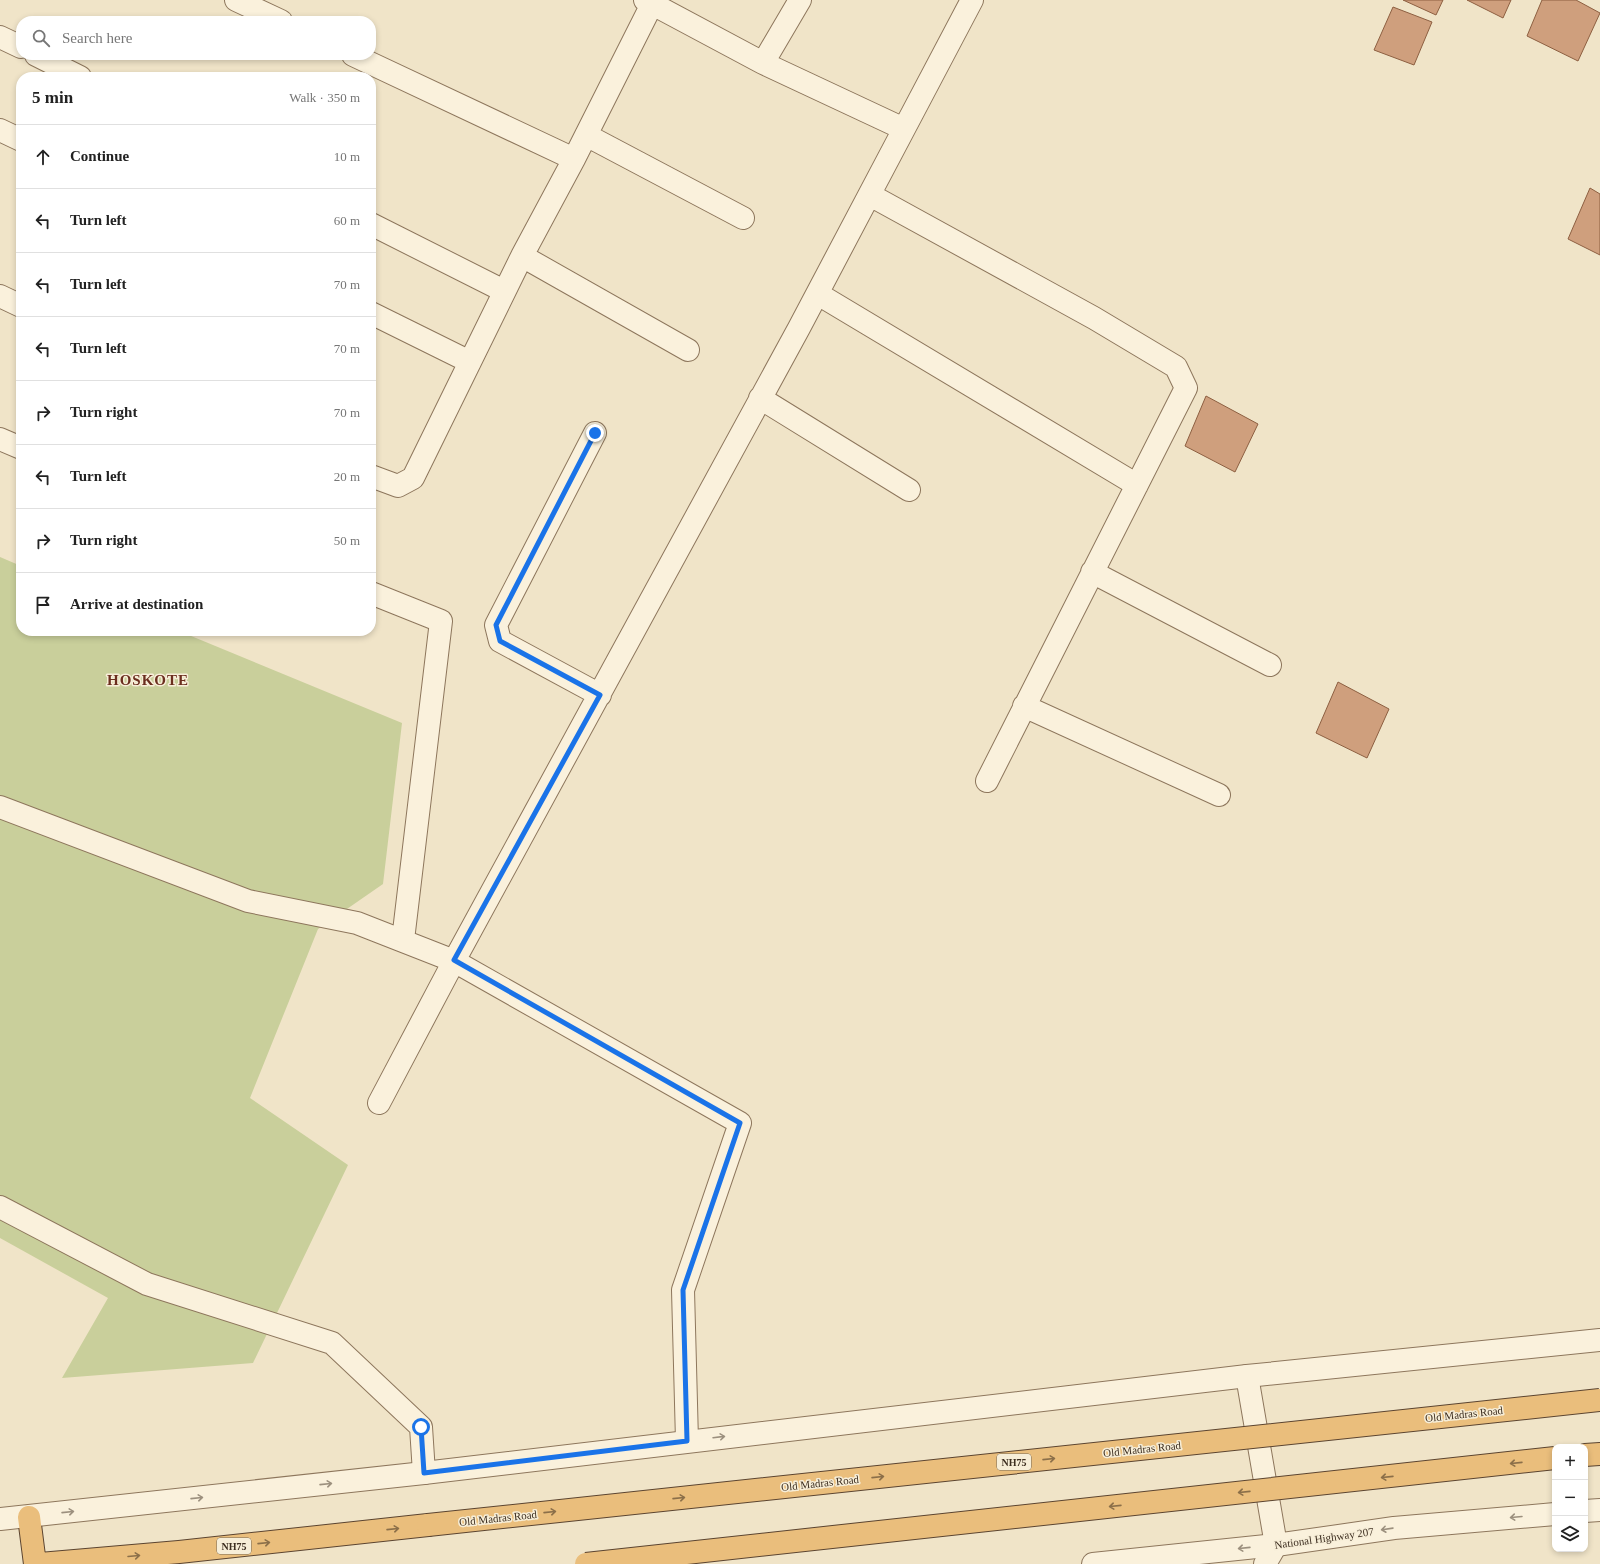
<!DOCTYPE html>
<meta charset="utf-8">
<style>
body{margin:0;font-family:Georgia,serif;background:#f6f6f6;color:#222}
.controls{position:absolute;right:12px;bottom:12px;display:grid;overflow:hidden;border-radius:8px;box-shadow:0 2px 6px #0003}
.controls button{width:36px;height:36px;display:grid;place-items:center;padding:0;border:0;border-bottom:1px solid #e0e0e0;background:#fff;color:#222;font:20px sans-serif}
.stop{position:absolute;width:12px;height:12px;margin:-9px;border:3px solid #1a73e8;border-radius:50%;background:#fff}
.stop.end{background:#1a73e8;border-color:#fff;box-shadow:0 1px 4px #0008}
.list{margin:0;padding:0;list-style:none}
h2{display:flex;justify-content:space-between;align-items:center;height:52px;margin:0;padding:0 16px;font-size:17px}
h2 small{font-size:13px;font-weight:400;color:#767676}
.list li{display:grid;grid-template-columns:26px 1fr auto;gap:12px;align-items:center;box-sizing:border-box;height:64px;padding:0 16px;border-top:1px solid #e0e0e0}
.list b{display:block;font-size:15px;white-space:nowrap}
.list em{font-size:13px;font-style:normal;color:#767676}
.icon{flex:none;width:22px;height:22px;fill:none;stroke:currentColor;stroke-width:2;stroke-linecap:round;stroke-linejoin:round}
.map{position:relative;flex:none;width:1600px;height:1564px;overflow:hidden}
.search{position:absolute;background:#fff;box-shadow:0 2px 6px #0003;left:16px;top:16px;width:360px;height:44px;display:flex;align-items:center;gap:10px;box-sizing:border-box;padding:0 14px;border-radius:16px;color:#767676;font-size:15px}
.panel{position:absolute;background:#fff;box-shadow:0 2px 6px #0003;left:16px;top:72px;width:360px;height:564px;border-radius:16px}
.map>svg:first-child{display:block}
.green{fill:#c9cf9b}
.building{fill:#cf9f7d;stroke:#8d5f41}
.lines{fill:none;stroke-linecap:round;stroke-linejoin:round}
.minor-casing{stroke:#8d765c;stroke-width:24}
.tertiary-casing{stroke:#8d765c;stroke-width:24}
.trunk-casing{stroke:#5b4430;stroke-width:24}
.minor{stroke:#faf1dc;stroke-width:22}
.tertiary{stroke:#faf1dc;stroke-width:22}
.trunk{stroke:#eabe7c;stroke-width:22}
.trunk-bridge-casing{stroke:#5b4430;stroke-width:24;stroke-linecap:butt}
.trunk-bridge{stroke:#eabe7c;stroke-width:22}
.oneway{stroke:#9c907e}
.oneway2{stroke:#8b6f49}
.route{stroke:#1a73e8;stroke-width:5}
.labels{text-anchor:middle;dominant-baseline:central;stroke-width:3;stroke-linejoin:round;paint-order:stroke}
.shield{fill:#f7eed8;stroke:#756857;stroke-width:1}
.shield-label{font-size:10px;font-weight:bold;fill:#3d2e20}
.street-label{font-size:11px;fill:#3d2e20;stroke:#f7eed8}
.district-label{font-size:15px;font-weight:bold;letter-spacing:1px;fill:#6b2e1e;stroke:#f7eed8}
</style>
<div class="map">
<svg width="1600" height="1564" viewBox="0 0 1600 1564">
<rect width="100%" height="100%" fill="#f0e4c8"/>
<path class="green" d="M 0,557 L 21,566 L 21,631 L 179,631 L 402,723 L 383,884 L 318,929 L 250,1098 L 348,1165 L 253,1363 L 62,1378 L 108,1298 L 0,1238 Z"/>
<path class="building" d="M 1403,0 L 1443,0 L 1436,15 Z
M 1467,0 L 1511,0 L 1503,18 Z
M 1542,0 L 1576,0 L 1600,13 L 1578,61 L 1527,36 Z
M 1393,7 L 1432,22 L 1414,65 L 1374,50 Z
M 1590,188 L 1600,194 L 1600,255 L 1568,239 Z
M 1206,396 L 1258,424 L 1235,472 L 1185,446 Z
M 1338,682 L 1389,709 L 1367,758 L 1316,733 Z"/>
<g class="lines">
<defs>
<path id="minor" d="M 236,0 L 281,21
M 645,0 L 763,63
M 0,37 L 21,47
M 36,55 L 80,77
M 353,55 L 574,159
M 904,129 L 972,0
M 0,130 L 21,140
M 586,135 L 743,218
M 870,195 L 1094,318 L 1176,367 L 1186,388 L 987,781
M 371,224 L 504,291
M 522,256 L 688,350
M 818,294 L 1137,485
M 0,296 L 21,306
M 371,313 L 470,362
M 760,398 L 909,490
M 595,433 L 496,625 L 500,641 L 600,695
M 0,439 L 21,448
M 371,476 L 398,486 L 413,478 L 522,256 L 574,159 L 652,4
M 1092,572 L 1270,665
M 371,593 L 441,621 L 403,940
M 1024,706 L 1219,795
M 0,807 L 248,901 L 357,923 L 454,961 L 379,1103
M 0,1207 L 147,1284 L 332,1343 L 421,1427 L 424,1473
M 1247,1376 L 1276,1545 L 1265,1564
M 687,1441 L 683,1290 L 740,1123 L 454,961 L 799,328 L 904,129 L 763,63 L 800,0"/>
<path id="tertiary" d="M 1585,1511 L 1600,1510
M 0,1519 L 424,1473 L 1247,1376 L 1600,1340
M 1093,1564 L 1276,1545 L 1394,1528 L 1555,1514"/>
<path id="trunk" d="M 1585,1455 L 1600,1454
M 29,1517 L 35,1564
M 40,1564 L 179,1552 L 428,1525"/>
</defs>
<use href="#minor" class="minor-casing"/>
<use href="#tertiary" class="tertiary-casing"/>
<use href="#trunk" class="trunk-casing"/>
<use href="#minor" class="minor"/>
<use href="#tertiary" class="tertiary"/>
<use href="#trunk" class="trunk"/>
<defs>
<path id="trunk-bridge" d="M 428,1525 L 1600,1400
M 586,1564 L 1555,1458"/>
</defs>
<use href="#trunk-bridge" class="trunk-bridge-casing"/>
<use href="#trunk-bridge" class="trunk-bridge"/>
</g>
<defs><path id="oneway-shaft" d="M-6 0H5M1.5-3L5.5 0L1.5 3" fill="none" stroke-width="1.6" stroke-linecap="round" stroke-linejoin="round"/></defs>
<g class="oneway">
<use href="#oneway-shaft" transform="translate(719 1437) rotate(-7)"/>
<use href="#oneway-shaft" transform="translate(326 1484) rotate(-6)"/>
<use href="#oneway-shaft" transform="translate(197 1498) rotate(-6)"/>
<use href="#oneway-shaft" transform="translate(68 1512) rotate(-6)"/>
<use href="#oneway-shaft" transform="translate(1516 1517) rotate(175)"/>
<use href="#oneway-shaft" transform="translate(1387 1529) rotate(172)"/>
<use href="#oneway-shaft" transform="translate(1244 1548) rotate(174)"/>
</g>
<g class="oneway2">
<use href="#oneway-shaft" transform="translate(1049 1459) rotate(-6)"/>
<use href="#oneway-shaft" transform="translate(1516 1463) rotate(174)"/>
<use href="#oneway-shaft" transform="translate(878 1477) rotate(-6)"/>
<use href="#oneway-shaft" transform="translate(1387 1477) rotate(174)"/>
<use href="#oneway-shaft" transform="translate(1244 1492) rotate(174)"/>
<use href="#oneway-shaft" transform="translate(679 1498) rotate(-6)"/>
<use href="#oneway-shaft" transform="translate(1115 1506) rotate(174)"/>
<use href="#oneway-shaft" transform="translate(550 1512) rotate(-6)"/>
<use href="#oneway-shaft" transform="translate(393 1529) rotate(-6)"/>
<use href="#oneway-shaft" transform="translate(264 1543) rotate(-6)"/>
<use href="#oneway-shaft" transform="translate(134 1556) rotate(-5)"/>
</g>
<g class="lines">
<path class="route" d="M 421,1427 L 424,1473 L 687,1441 L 683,1290 L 740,1123 L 454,960 L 600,695 L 500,641 L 496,625 L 595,433"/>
</g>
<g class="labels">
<g class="shield">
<rect x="997" y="1454" width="34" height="16" rx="3"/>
<rect x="217" y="1538" width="34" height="16" rx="3"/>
</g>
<g class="shield-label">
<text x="1014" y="1462">NH75</text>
<text x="234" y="1546">NH75</text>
</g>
<g class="street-label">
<text transform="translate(1464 1414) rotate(-6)">Old Madras Road</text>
<text transform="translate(1142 1449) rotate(-6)">Old Madras Road</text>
<text transform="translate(820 1483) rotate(-6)">Old Madras Road</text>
<text transform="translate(498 1518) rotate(-6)">Old Madras Road</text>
<text transform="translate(1324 1538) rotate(-8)">National Highway 207</text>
</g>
<g class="district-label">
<text x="148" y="680">HOSKOTE</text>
</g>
</g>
</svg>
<div class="controls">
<button>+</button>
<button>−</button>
<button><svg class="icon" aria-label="layers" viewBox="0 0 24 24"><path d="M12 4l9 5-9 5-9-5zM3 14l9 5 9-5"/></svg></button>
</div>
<div class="stop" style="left:421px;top:1427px"></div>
<div class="stop end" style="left:595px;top:433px"></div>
<div class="search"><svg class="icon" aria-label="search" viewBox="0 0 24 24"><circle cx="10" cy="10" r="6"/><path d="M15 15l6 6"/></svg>Search here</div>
<section class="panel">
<h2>5 min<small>Walk · 350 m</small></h2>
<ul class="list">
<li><svg class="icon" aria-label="ahead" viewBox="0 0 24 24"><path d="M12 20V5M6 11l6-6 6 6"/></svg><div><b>Continue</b></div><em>10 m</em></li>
<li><svg class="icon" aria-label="left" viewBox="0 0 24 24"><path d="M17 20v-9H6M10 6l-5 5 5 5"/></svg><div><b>Turn left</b></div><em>60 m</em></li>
<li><svg class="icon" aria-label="left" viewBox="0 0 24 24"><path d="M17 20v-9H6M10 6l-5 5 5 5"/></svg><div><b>Turn left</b></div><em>70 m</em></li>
<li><svg class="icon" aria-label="left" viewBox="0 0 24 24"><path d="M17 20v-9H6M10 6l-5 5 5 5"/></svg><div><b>Turn left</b></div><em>70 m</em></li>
<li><svg class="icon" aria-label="right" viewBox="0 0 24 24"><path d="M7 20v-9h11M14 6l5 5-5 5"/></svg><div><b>Turn right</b></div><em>70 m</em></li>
<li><svg class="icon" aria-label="left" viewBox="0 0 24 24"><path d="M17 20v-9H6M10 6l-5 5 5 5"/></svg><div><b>Turn left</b></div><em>20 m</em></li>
<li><svg class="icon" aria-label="right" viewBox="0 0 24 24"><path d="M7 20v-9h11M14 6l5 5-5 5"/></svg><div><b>Turn right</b></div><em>50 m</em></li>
<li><svg class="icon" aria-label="arrive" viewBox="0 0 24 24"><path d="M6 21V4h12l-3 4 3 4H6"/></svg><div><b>Arrive at destination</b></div></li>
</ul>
</section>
</div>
